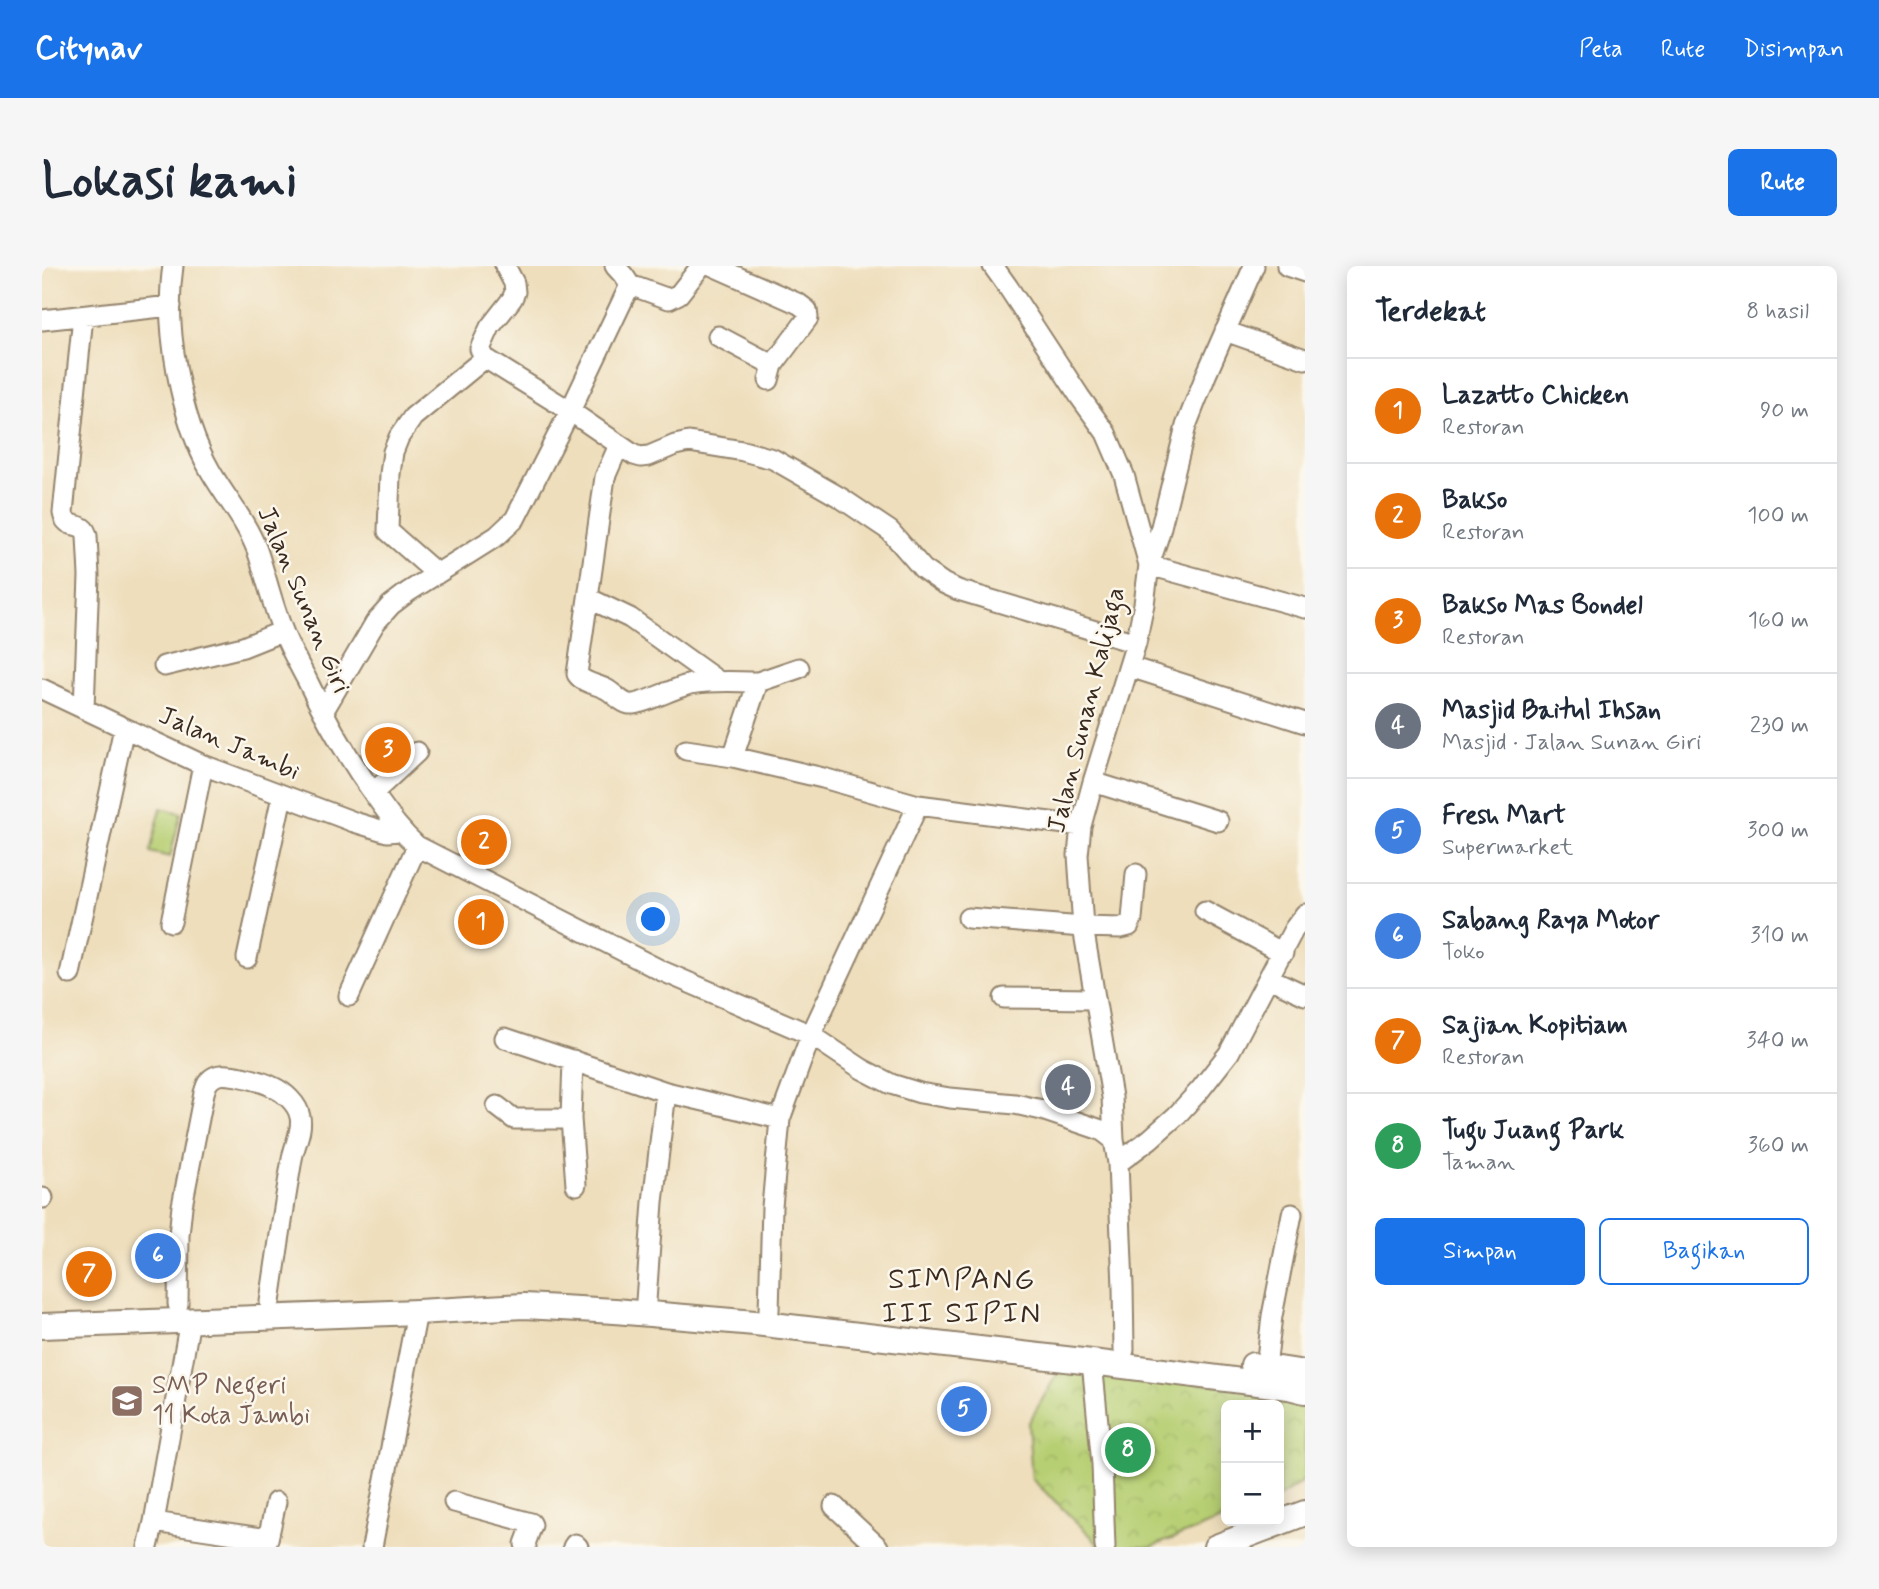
<!DOCTYPE html>
<html lang="id">
<meta charset="utf-8">
<style>
body{margin:0;font-family:Mynerve,sans-serif;background:#f6f6f7;color:#1f2937}
.controls{position:absolute;right:21px;bottom:21px;display:grid;overflow:hidden;border-radius:10px;box-shadow:0 4px 18px #0003}
.controls button{width:63px;height:63px;display:grid;place-items:center;padding:0;border:0;border-bottom:2px solid #e0e1e3;background:#fff;color:#1f2937;font:35px sans-serif}
.you{position:absolute;left:612px;top:654px;width:24px;height:24px;margin:-18px;border:5px solid #fff;border-radius:50%;background:#1a73e8;box-shadow:0 0 0 10px #1a73e833}
.badge{display:grid;place-items:center;width:46px;height:46px;border-radius:50%;background:#1a73e8;color:#fff;font-size:23px;font-weight:700}
.pin{position:absolute;translate:-50% -50%;border:4px solid #fff;box-shadow:0 2px 7px #0006}
.list{margin:0;padding:0;list-style:none}
h2{display:flex;justify-content:space-between;align-items:center;height:91px;margin:0;padding:0 28px;font-size:30px}
h2 small{font-size:23px;font-weight:400;color:#747a83}
.list li{display:grid;grid-template-columns:46px 1fr auto;gap:21px;align-items:center;box-sizing:border-box;height:105px;padding:0 28px;border-top:2px solid #e0e1e3}
.list b{display:block;font-size:26px;white-space:nowrap}
.list p{margin:0;font-size:23px;white-space:nowrap;color:#747a83}
.list em{font-size:23px;font-style:normal;color:#747a83}
.actions{display:flex;gap:14px;padding:21px 28px}
.actions a{flex:1;padding:16px 0;border:2px solid #1a73e8;border-radius:10px;text-align:center;font-size:24px;color:#1a73e8}
.actions .main{background:#1a73e8;color:#fff}
.map{position:relative;flex:none;width:1263px;height:1281px;overflow:hidden;border-radius:10px}
header{display:flex;align-items:center;gap:42px;box-sizing:border-box;height:98px;padding:0 35px;background:#1a73e8;color:#fff}
header strong{font-size:33px}
nav{display:flex;gap:38px;margin-inline-start:auto;font-size:24px}
.intro{display:flex;align-items:center;justify-content:space-between;box-sizing:border-box;height:168px;padding:0 42px}
h1{margin:0;font-size:49px}
.button{padding:18px 32px;border-radius:10px;background:#1a73e8;color:#fff;font-size:24px;font-weight:700}
main{display:flex;gap:42px;padding:0 42px}
aside{flex:1;background:#fff;border-radius:10px;box-shadow:0 4px 18px #0003}
.map>svg:first-child{display:block}
.park{fill:url(#park-crowns);stroke:#797c48;stroke-width:2}
.garden{fill:#b7cf73;stroke:#797c48;stroke-width:2}
.lines{fill:none;stroke-linecap:round;stroke-linejoin:round}
.minor-casing{stroke:#94846d;stroke-width:23}
.major-casing{stroke:#94846d;stroke-width:28}
.minor{stroke:#fff;stroke-width:19}
.major{stroke:#fff;stroke-width:24}
.labels{text-anchor:middle;dominant-baseline:central;stroke-width:5;stroke-linejoin:round;paint-order:stroke}
.street-label{font-size:26px;fill:#3b2a1e;stroke:#fbf7ec}
.education-label{font-size:26px;fill:#785e54;stroke:#fbf7ec;text-anchor:start}
.quarter-label{font-size:30px;letter-spacing:2px;fill:#3b2a1e;stroke:#fbf7ec}
</style>
<header>
<strong>Citynav</strong>
<nav><a>Peta</a><a>Rute</a><a>Disimpan</a></nav>
</header>
<div class="intro"><h1>Lokasi kami</h1><a class="button">Rute</a></div>
<main>
<div class="map">
<svg width="1263" height="1281" viewBox="0 0 1263 1281">
<defs>
<pattern id="park-crowns" width="20" height="18" patternUnits="userSpaceOnUse" patternTransform="scale(1.75)"><rect width="20" height="18" fill="#b7cf73"/><path d="M2 6a3 3 0 1 1 6 0M12 15a3 3 0 1 1 6 0" fill="none" stroke="#9eb263"/></pattern>
</defs>
<rect width="100%" height="100%" fill="#fbf7ec"/>
<filter id="ink" filterUnits="userSpaceOnUse"><feTurbulence type="fractalNoise" baseFrequency=".0143" numOctaves="2"/><feDisplacementMap in="SourceGraphic" scale="14" xChannelSelector="R" yChannelSelector="G"/><feConvolveMatrix kernelMatrix="1 2 1 2 8 2 1 2 1" color-interpolation-filters="sRGB"/></filter>
<filter id="wash" filterUnits="userSpaceOnUse"><feTurbulence type="fractalNoise" baseFrequency=".00686" numOctaves="4" result="noise"/><feDisplacementMap in="SourceGraphic" scale="28" xChannelSelector="R" yChannelSelector="G"/><feGaussianBlur stdDeviation="1.57" result="paint"/><feColorMatrix in="noise" values="0 0 0 0 0 0 0 0 0 0 0 0 0 0 0 0 0 1.4 0 .05"/><feComposite in="paint" operator="in"/></filter>
<g filter="url(#wash)">
<rect width="100%" height="100%" fill="#eedebc"/>
<path class="park" d="M 1019,1101 L 1248,1128 L 1263,1141 L 1263,1211 L 1257,1218 L 1237,1231 L 1237,1139 L 1184,1139 L 1184,1252 L 1109,1281 L 1057,1281 L 1050,1271 L 990,1213 L 986,1158 Z"/>
<path class="garden" d="M 119,542 L 139,547 L 128,591 L 108,586 Z"/>
</g>
<g filter="url(#ink)">
<g class="lines">
<defs>
<path id="minor" d="M 131,0 C 122,60 138,153 169,206 C 184,232 204,255 215,284 C 224,310 230,338 241,365 C 247,381 256,397 264,412 C 284,454 307,494 334,531 C 347,549 358,565 375,580 L 620,705 L 769,769 L 820,803 L 849,818 L 878,827 L 908,832 L 973,838 L 1000,844 L 1059,864 L 1072,874
M 463,0 L 472,17 L 473,26 L 470,33 L 448,61 L 438,83 L 443,92 L 528,145 L 592,189 L 599,191 L 607,190 L 633,179 L 647,176 L 701,185 L 731,193 L 799,232 L 848,265 L 881,303 L 901,317 L 916,324 L 1094,377
M 671,0 L 757,38 L 765,44 L 766,52 L 731,99 L 727,114
M 951,0 L 966,21 L 1038,131 L 1064,167 L 1082,209 L 1107,299
M 1245,0 L 1263,6
M 588,19 L 627,33 L 637,28 L 659,0
M 41,50 L 21,247 C 24,266 42,253 45,270 L 47,310 L 42,443
M 0,54 L 129,40
M 1183,65 L 1263,93
M 676,70 L 731,99
M 1107,299 L 1263,342
M 395,308 L 346,265 L 348,208 L 351,186 L 357,171 L 371,151 L 443,92
M 546,332 L 563,211 L 577,179
M 122,400 L 201,381 L 241,365
M 1088,401 L 1263,457
M 676,415 L 588,352 L 546,332 L 535,408 C 541,417 554,418 564,423 C 572,427 578,436 587,438 C 598,440 634,421 649,418 C 672,414 693,416 716,416
M 0,423 L 161,499 L 312,556 L 345,566 L 358,565
M 281,446 L 333,357 L 349,339 L 366,326 L 455,270 L 473,253 L 528,145 L 588,19 L 582,10 L 573,0
M 644,484 L 691,491 L 781,512 L 876,539 L 1039,560
M 691,491 L 716,416 L 757,402
M 1051,516 L 1176,555
M 331,527 L 375,486
M 1163,645 L 1241,687
M 926,652 L 1041,661 L 1079,662 L 1087,660 L 1090,653 L 1094,608
M 129,656 L 161,499
M 205,692 L 240,530
M 28,708 L 82,462
M 1227,712 L 1263,729
M 307,730 L 375,580
M 962,732 L 1053,733
M 463,772 L 624,826 L 738,853
M 531,794 L 529,853 L 534,919
M 455,840 L 472,853 L 529,853
M 1076,897 L 1108,873 L 1135,849 L 1158,824 L 1187,787 L 1252,663 L 1263,648
M 0,932 L 1,932
M 604,1035 L 611,936 L 624,826
M 136,1038 L 137,969 L 140,940 L 162,827 C 164,820 166,813 174,810 C 184,805 220,815 231,821 C 242,826 256,838 258,851 C 261,864 252,880 250,893 C 242,940 235,988 228,1036
M 727,1045 L 730,941 L 738,853 L 769,769 L 876,539
M 1082,1084 L 1081,1021 L 1076,897 L 1072,874 L 1070,831 L 1041,661 L 1036,589 L 1039,560 L 1051,516 L 1094,377 L 1102,338 L 1107,299 L 1117,269 L 1144,160 L 1164,109 L 1212,0
M 1224,1101 L 1230,1050 L 1250,948
M 1051,1106 L 1060,1198 L 1063,1281
M 412,1236 L 489,1257 L 490,1259 L 483,1278 L 484,1281
M 792,1240 L 836,1281
M 112,1256 L 226,1273 L 234,1236
M 106,1281 L 112,1256 L 148,1054
M 330,1281 L 375,1046
M 531,1281 L 533,1278 L 536,1281"/>
<path id="major" d="M 0,1060 L 375,1046 L 482,1040 L 573,1045 L 713,1057 L 1058,1097 L 1247,1121 L 1263,1125
M 1211,1099 L 1263,1107
M 1174,1281 L 1263,1247"/>
</defs>
<use href="#minor" class="minor-casing"/>
<use href="#major" class="major-casing"/>
<use href="#minor" class="minor"/>
<use href="#major" class="major"/>
</g>
</g>
<defs>
<symbol id="school-square" viewBox="-11 -11 22 22"><rect x="-9" y="-9" width="18" height="18" rx="4" fill="#8d6e63" stroke="#fbf7ec"/><path d="M0-5L7-2L0 1L-7-2ZM-4 1L0 2.5L4 1V4Q0 6-4 4Z" fill="#fff"/></symbol>
</defs>
<g fill-rule="evenodd">
<use href="#school-square" x="66" y="1116" width="38" height="38"/>
</g>
<g class="labels">
<g class="street-label">
<text transform="translate(261 334) rotate(67)">Jalan Sunan Giri</text>
<text transform="translate(1045 444) rotate(-76)">Jalan Sunan Kalijaga</text>
<text transform="translate(187 478) rotate(23)">Jalan Jambi</text>
</g>
<g class="education-label">
<text x="110" y="1120">SMP Negeri<tspan x="110" dy="30">11 Kota Jambi</tspan></text>
</g>
<g class="quarter-label">
<text x="920" y="1013">SIMPANG<tspan x="920" dy="34">III SIPIN</tspan></text>
</g>
</g>
</svg>
<div class="controls">
<button>+</button>
<button>−</button>
</div>
<div class="you"></div>
<div class="pin badge" style="left:439px;top:656px;background:#e8710a">1</div>
<div class="pin badge" style="left:442px;top:576px;background:#e8710a">2</div>
<div class="pin badge" style="left:346px;top:484px;background:#e8710a">3</div>
<div class="pin badge" style="left:1026px;top:821px;background:#6b7280">4</div>
<div class="pin badge" style="left:922px;top:1143px;background:#3f7fe0">5</div>
<div class="pin badge" style="left:116px;top:990px;background:#3f7fe0">6</div>
<div class="pin badge" style="left:47px;top:1008px;background:#e8710a">7</div>
<div class="pin badge" style="left:1086px;top:1184px;background:#2e9e5b">8</div>
</div>
<aside>
<h2>Terdekat<small>8 hasil</small></h2>
<ul class="list">
<li><span class="badge" style="background:#e8710a">1</span><div><b>Lazatto Chicken</b><p>Restoran</p></div><em>90 m</em></li>
<li><span class="badge" style="background:#e8710a">2</span><div><b>Bakso</b><p>Restoran</p></div><em>100 m</em></li>
<li><span class="badge" style="background:#e8710a">3</span><div><b>Bakso Mas Bondel</b><p>Restoran</p></div><em>160 m</em></li>
<li><span class="badge" style="background:#6b7280">4</span><div><b>Masjid Baitul Ihsan</b><p>Masjid · Jalan Sunan Giri</p></div><em>230 m</em></li>
<li><span class="badge" style="background:#3f7fe0">5</span><div><b>Fresh Mart</b><p>Supermarket</p></div><em>300 m</em></li>
<li><span class="badge" style="background:#3f7fe0">6</span><div><b>Sabang Raya Motor</b><p>Toko</p></div><em>310 m</em></li>
<li><span class="badge" style="background:#e8710a">7</span><div><b>Sajian Kopitiam</b><p>Restoran</p></div><em>340 m</em></li>
<li><span class="badge" style="background:#2e9e5b">8</span><div><b>Tugu Juang Park</b><p>Taman</p></div><em>360 m</em></li>
</ul>
<div class="actions"><a class="main">Simpan</a><a>Bagikan</a></div>
</aside>
</main>
